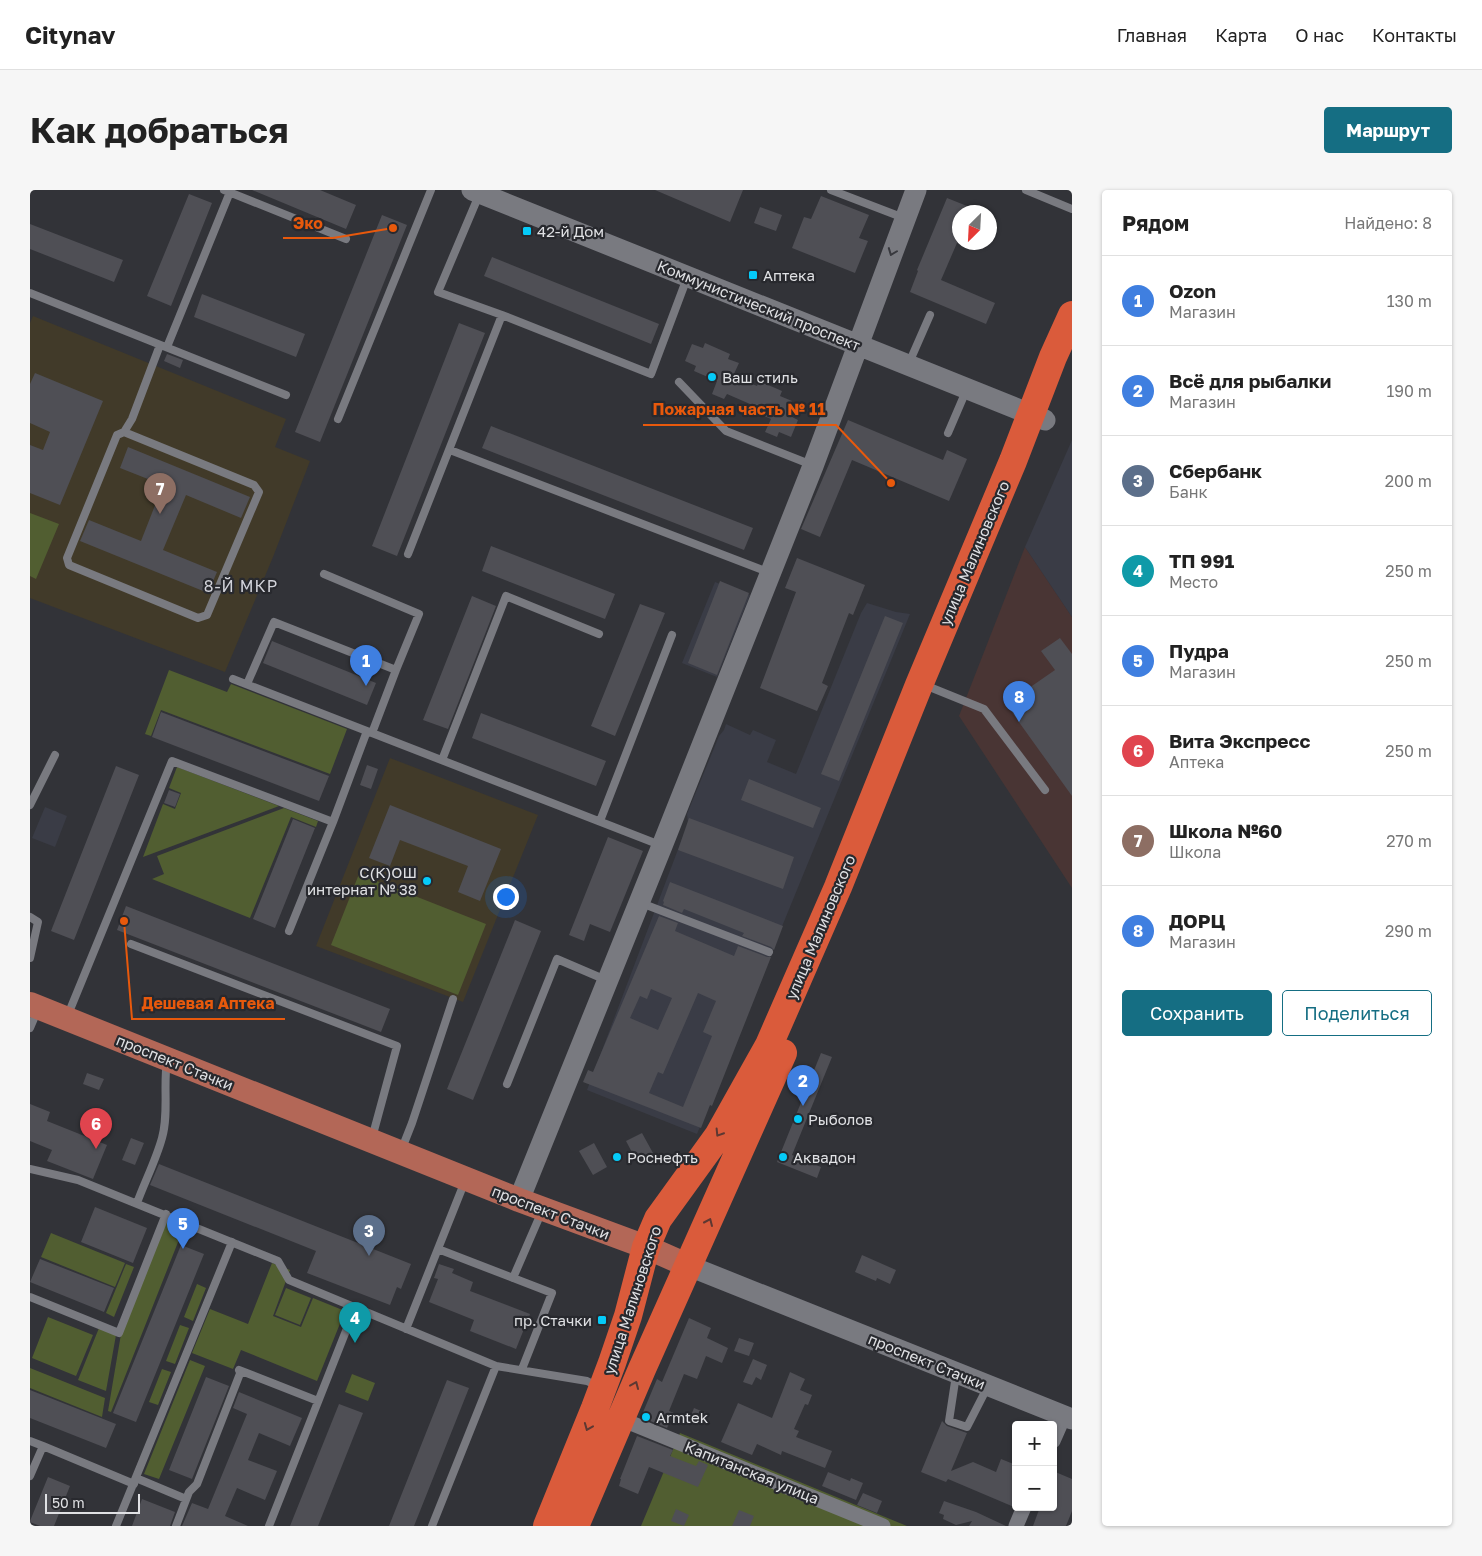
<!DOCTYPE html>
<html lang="ru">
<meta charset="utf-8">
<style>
body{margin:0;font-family:"Golos Text",sans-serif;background:#f6f6f6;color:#222}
.controls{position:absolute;right:15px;bottom:15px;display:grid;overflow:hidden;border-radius:5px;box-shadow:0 1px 4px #0004}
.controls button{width:45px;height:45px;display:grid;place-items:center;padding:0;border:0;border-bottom:1px solid #e0e0e0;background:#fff;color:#222;font:25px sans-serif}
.compass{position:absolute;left:922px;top:15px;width:45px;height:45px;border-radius:50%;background:#fff;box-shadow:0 1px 4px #0004;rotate:204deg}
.scale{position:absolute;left:15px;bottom:12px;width:95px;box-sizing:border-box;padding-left:5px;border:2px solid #e0e1e4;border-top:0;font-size:14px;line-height:18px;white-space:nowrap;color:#e0e1e4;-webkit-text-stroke:4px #28292e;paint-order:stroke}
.you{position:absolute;left:475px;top:706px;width:18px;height:18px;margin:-12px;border:4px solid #fff;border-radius:50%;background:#1a73e8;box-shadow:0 0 0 8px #1a73e833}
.badge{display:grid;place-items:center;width:32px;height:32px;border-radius:50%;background:#156e83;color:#fff;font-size:16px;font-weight:700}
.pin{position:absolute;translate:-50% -41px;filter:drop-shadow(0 1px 2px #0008)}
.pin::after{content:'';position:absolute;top:26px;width:18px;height:15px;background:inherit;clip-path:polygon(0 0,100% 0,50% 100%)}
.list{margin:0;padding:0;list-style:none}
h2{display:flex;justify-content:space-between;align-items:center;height:65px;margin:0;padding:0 20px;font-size:21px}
h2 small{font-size:16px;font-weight:400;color:#767676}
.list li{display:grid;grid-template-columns:32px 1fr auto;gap:15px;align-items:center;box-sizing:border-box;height:90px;padding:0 20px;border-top:1px solid #e0e0e0}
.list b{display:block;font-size:19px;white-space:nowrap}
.list p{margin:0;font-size:16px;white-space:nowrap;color:#767676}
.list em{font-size:16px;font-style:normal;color:#767676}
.actions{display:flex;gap:10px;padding:15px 20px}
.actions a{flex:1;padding:11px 0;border:1px solid #156e83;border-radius:5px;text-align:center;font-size:18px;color:#156e83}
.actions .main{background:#156e83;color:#fff}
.map{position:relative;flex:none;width:1042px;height:1336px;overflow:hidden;border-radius:5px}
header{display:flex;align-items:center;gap:30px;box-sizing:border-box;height:70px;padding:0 25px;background:#fff;border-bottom:1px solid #e0e0e0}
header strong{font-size:24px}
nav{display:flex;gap:28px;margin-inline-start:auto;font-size:18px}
.intro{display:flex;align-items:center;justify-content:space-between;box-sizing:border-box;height:120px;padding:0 30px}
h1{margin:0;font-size:35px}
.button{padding:12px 22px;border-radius:5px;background:#156e83;color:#fff;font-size:18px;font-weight:700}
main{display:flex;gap:30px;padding:0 30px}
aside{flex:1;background:#fff;border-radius:5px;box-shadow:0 1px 4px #0004}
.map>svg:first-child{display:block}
.commercial{fill:#493534}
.built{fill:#3a3c46}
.education{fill:#413a29}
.green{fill:#515e31}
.building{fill:#4f4f55;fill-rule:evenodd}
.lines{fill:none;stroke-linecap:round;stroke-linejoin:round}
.lane{stroke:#797a80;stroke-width:8}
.street{stroke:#797a80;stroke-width:15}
.secondary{stroke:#797a80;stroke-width:21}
.primary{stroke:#b36757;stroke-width:24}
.highway{stroke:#da5b3b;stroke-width:28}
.oneway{stroke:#38393e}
.oneway2{stroke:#5d3832}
.poi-dot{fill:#05cbf9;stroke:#28292e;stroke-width:2}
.labels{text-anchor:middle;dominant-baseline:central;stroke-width:4.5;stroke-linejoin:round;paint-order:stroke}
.poi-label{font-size:15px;fill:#e0e1e4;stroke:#28292e;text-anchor:start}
.street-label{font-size:15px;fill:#e0e1e4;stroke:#28292e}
.neighbourhood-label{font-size:16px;letter-spacing:1px;fill:#d2d3da;stroke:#28292e}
.leader{fill:none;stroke:#e8590c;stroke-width:2}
.callout-dot{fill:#e8590c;stroke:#28292e;stroke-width:2}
.callout-label{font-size:16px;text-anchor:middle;font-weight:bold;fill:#e8590c;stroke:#28292e;stroke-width:4.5;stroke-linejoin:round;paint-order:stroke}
</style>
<header>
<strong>Citynav</strong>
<nav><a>Главная</a><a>Карта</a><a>О нас</a><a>Контакты</a></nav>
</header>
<div class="intro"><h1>Как добраться</h1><a class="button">Маршрут</a></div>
<main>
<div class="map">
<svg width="1042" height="1336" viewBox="0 0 1042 1336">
<rect width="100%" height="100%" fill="#323338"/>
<path class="commercial" d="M 995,357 L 1042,427 L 1042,698 L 929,526 Z"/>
<path class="built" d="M 1042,250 L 1042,427 L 995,357 Z
M 685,392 L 720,405 L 687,487 L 652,473 Z
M 837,413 L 866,422 L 880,424 L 667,944 L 557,900 L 658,633 L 657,624 L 689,546 L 694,540 L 696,534 L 720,545 L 723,540 L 746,550 L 737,572 L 766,584 L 831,423 Z
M 15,617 L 37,626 L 25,657 L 2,648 Z"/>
<path class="education" d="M 3,126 L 256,229 L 245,257 L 280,271 L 243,367 L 195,482 L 0,408 L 0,133 Z
M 360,568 L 508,625 L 433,812 L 286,756 Z"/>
<path class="green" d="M 0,323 L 29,334 L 6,389 L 0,386 Z
M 139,480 L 197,502 L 201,494 L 317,539 L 300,584 L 131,520 L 121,546 L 115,544 Z
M 147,577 L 249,616 L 113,667 L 133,614 L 145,619 L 151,603 L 139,598 Z
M 254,618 L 288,631 L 286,637 L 261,627 L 220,728 L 122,689 L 134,684 L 127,666 Z
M 329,684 L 456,734 L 428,805 L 301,755 Z
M 137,1030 L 154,1037 L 81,1222 L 78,1221 L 91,1144 Z
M 21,1043 L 95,1073 L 85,1097 L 11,1067 Z
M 242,1073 L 260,1080 L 243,1126 L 271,1137 L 283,1108 L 315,1121 L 287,1191 L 211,1160 L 203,1179 L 162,1163 L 180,1119 L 218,1134 Z
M 96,1074 L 104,1077 L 84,1127 L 76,1123 Z
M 167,1094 L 176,1098 L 163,1131 L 154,1127 Z
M 256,1098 L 281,1108 L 270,1135 L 245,1125 Z
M 18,1127 L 63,1145 L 46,1186 L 2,1168 Z
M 150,1135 L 159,1138 L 145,1174 L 136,1171 Z
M 69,1138 L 86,1145 L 76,1201 L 48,1190 Z
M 160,1170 L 175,1176 L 129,1289 L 114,1284 Z
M 0,1178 L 75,1208 L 72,1227 L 0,1198 Z
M 132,1179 L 141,1182 L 128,1215 L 119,1212 Z
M 322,1184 L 345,1193 L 338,1211 L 315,1202 Z
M 650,1243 L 877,1336 L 611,1336 Z"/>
<path class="building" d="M 222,0 L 290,0 L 326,15 L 316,39 Z
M 625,0 L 713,0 L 700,32 Z
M 159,4 L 182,13 L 141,116 L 117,106 Z
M 791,6 L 839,25 L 829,48 L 838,51 L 825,83 L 762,58 L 774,27 L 781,29 Z
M 917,8 L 952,22 L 930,22 L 930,46 L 911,90 L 965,113 L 956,134 L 880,102 L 888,81 L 887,80 Z
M 730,17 L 752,25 L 746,41 L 724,33 Z
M 352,25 L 377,35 L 290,252 L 265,242 Z
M 0,34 L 93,70 L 84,92 L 0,59 Z
M 462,67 L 629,134 L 621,154 L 454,86 Z
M 172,104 L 275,144 L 266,167 L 164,127 Z
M 429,133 L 455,143 L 367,366 L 342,356 Z
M 675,153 L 700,164 L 698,169 L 709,173 L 703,186 L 727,196 L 729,191 L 752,201 L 750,206 L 762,211 L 756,224 L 768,230 L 761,247 L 749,242 L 747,247 L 735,242 L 741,229 L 718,219 L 720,214 L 697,204 L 694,209 L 682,204 L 687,191 L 664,181 L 666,176 L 655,171 L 662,154 L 673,158 Z
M 137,164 L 153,170 L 150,178 L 134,171 Z
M 5,183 L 73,211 L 30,315 L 0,303 L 0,255 L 13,260 L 20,242 L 0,233 L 0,194 Z
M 818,230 L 913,270 L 917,260 L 937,269 L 919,311 L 822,270 L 790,347 L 771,339 Z
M 461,236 L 723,338 L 714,360 L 452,258 Z
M 98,257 L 220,307 L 211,328 L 156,305 L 133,360 L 187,382 L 178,403 L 50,351 L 59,330 L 111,351 L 133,295 L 90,278 Z
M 461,356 L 585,404 L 575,429 L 452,381 Z
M 767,368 L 835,395 L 823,425 L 819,423 L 792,493 L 798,496 L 787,521 L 730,498 L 766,402 L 755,398 Z
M 690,391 L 719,403 L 687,485 L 658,473 Z
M 442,406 L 466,416 L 418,539 L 393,530 Z
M 610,414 L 635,423 L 585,546 L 561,536 Z
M 855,426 L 873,433 L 809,591 L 791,584 Z
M 1030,448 L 1042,464 L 1042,606 L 976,514 L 1025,480 L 1011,461 Z
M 242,451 L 346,493 L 337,515 L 233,473 Z
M 131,522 L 299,586 L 289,611 L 122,547 Z
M 451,523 L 576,571 L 566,596 L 442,548 Z
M 337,575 L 348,579 L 341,599 L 330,595 Z
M 86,576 L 109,585 L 44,750 L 21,741 Z
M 719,589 L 791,618 L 783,638 L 711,610 Z
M 139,600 L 150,604 L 145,617 L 134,613 Z
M 360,615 L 471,659 L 450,711 L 428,702 L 438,676 L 370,650 L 360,676 L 339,668 Z
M 659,628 L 764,667 L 753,699 L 648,660 Z
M 263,629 L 285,638 L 245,738 L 223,729 Z
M 578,647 L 613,661 L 580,742 L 560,734 L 554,751 L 539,745 Z
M 640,692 L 753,736 L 744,760 L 741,757 L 712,746 L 714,743 L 654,719 L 652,723 L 633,715 L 634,712 L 633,711 Z
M 96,716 L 360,819 L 351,842 L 87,740 Z
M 629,726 L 648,733 L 645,741 L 704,766 L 708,756 L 737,767 L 741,767 L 682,916 L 680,915 L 671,938 L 553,892 L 558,880 L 563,882 ZM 621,799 L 642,808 L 628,840 L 600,828 L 610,806 L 617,809 ZM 668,803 L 686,811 L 673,842 L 682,846 L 653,917 L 619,903 L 628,882 L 633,884 Z
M 485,730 L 511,741 L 443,910 L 417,899 Z
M 791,863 L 802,867 L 762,965 L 791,977 L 787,988 L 747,972 Z
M 57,883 L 74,889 L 69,900 L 53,894 Z
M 0,914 L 20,922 L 17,931 L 77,955 L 63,989 L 17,971 L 22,960 L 0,951 Z
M 612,943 L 623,963 L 607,972 L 596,951 Z
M 101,948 L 114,953 L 105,975 L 92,970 Z
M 564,953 L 577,977 L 563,985 L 549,961 Z
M 129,974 L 381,1074 L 371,1099 L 367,1097 L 360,1115 L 277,1083 L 286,1061 L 120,995 Z
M 65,1017 L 117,1038 L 103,1073 L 51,1052 Z
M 151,1055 L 174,1064 L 106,1232 L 83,1223 Z
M 832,1065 L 866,1080 L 860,1094 L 847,1088 L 846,1091 L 825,1082 Z
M 10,1069 L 84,1098 L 74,1122 L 0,1092 Z
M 409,1074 L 424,1079 L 422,1083 L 443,1092 L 440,1101 L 500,1124 L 486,1159 L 440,1141 L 444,1130 L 399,1112 L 408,1089 L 404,1088 Z
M 659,1128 L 681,1138 L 677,1148 L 698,1158 L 692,1173 L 676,1166 L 667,1189 L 654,1184 L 639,1221 L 644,1223 L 637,1238 L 611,1227 L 627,1189 L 632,1192 Z
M 709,1148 L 724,1153 L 719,1166 L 704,1161 Z
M 723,1169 L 737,1175 L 731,1190 L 726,1187 L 722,1195 L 713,1192 Z
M 760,1182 L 775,1189 L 770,1200 L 782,1205 L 778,1215 L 775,1214 L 764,1239 L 769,1241 L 766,1247 L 802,1261 L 795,1278 L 752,1261 L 751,1265 L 727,1254 L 722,1265 L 691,1252 L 708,1213 L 742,1228 Z
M 176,1187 L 199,1196 L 162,1289 L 139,1280 Z
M 417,1190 L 439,1198 L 384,1336 L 359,1336 Z
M 0,1200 L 86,1234 L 76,1258 L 0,1228 Z
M 209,1202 L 272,1228 L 260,1256 L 229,1243 L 218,1270 L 247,1281 L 235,1310 L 207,1298 L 195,1326 L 218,1336 L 152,1336 L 162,1313 L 178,1319 L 217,1224 L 203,1218 Z
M 309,1214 L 333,1223 L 288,1336 L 260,1336 Z
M 664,1218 L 676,1223 L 671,1234 L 660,1228 Z
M 912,1231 L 917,1236 L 937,1243 L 921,1281 L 943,1272 L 966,1282 L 971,1269 L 986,1275 L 986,1313 L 984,1317 L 918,1289 L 916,1292 L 891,1282 Z
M 607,1246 L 643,1260 L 640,1266 L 666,1276 L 669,1271 L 678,1275 L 668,1297 L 619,1277 L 608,1304 L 589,1296 L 591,1289 L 590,1289 Z
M 1023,1281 L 1042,1289 L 1042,1321 L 1036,1336 L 1003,1336 L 1010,1317 L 1023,1317 Z
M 798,1282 L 820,1291 L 821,1288 L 833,1293 L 826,1310 L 792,1296 Z
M 18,1287 L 40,1296 L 24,1336 L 10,1336 L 0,1332 L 0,1331 Z
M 833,1303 L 852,1311 L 847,1323 L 827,1315 Z
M 112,1309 L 145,1322 L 140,1336 L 102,1336 Z
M 914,1311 L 946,1322 L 976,1336 L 939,1336 L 942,1331 L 926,1335 L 913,1329 L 914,1325 L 909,1323 Z
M 646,1319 L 659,1325 L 654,1336 L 641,1331 Z
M 709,1320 L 724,1326 L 720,1336 L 702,1336 Z"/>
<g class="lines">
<path class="lane" d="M 194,0 L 316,49
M 801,0 L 874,28
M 996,0 L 1042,19
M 449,5 L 408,102 L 472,125 L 621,184 L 657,88
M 0,103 L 256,205
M 137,157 L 200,2
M 879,173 L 900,125
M 649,192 L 696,241 L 782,275
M 308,229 L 401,0
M 94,242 L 224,295 L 229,302 L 177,425 L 168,428 L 39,375 L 37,368 L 87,245 L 94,242 L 102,229 L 130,155
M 918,243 L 936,201
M 420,260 L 738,382
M 378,364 L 472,125
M 294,384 L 389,424 L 366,480
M 203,489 L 630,655
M 217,494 L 244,432 L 366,480 L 342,543
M 902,498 L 954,519 L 1015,600
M 412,570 L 476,406 L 569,444
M 0,615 L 25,565
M 570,631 L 642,445
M 303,632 L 337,541
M 611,713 L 739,762
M 0,727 L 8,732 L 0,768
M 101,754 L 367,856 L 342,948
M 37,827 L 142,571 L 303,632 L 259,741
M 0,838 L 8,819
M 477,894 L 527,769 L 576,790
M 371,961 L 382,933 L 423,809
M 0,979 L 48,990 L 248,1071 L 259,1090 L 466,1176 L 557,1191 L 567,1196
M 107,1013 C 115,991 126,970 132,948 C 139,923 133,896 137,871
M 408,1059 L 522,1103 L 492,1179
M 483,1088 L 512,1021
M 0,1107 L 89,1143 L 136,1024
M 376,1139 L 435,991
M 209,1180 L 288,1211
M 926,1185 L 919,1231 L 937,1237 L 957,1198
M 0,1251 L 13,1256 L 0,1286
M 13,1256 L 104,1294
M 106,1288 L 156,1309
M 86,1336 L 202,1052
M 146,1336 L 159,1302 L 167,1294 L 211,1181
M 239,1336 L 325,1118
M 402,1336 L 466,1176"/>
<path class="street" d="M 591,1229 L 853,1336
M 1023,1251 L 1034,1226
M 986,1336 L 994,1317"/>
<path class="secondary" d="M 442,0 L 1015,230
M 489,1010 L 632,656 L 783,276 L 886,0
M 659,1076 L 1042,1229"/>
<path class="primary" d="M 0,814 L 489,1010 L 616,1057 L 659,1076"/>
<path class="highway" d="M 517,1336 L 565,1218 L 582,1173 L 598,1126 L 616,1057 L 628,1029 L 688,946 L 739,855 L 808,697 L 889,495 L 983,271 L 1023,167 L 1042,125
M 545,1336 L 612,1179 L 753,863"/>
</g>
<defs><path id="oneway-chevron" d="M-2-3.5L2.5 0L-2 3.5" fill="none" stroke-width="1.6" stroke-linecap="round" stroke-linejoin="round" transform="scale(1.25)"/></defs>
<use class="oneway" href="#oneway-chevron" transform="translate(862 62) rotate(111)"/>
<g class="oneway2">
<use href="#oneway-chevron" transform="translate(689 943) rotate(122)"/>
<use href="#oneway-chevron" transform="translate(679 1032) rotate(-66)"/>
<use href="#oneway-chevron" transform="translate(605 1195) rotate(-67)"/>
<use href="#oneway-chevron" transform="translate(558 1237) rotate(112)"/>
</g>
<g class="poi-dot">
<rect x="492" y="36" width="10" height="10" rx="2.5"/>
<rect x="718" y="80" width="10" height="10" rx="2.5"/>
<circle cx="682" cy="187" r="5"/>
<circle cx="397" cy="691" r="5"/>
<circle cx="768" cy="929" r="5"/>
<circle cx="587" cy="967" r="5"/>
<circle cx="753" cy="967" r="5"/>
<rect x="567" y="1125" width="10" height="10" rx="2.5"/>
<circle cx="616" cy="1227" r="5"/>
</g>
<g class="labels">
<g class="poi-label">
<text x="507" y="41">42-й Дом</text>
<text x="733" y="85">Аптека</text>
<text x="692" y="187">Ваш стиль</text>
<text x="387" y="682" text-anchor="end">С(К)ОШ<tspan x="387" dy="17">интернат № 38</tspan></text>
<text x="778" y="929">Рыболов</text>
<text x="597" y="967">Роснефть</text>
<text x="763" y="967">Аквадон</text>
<text x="562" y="1130" text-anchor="end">пр. Стачки</text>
<text x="626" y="1227">Armtek</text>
</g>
<g class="street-label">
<text transform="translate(729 115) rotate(22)">Коммунистический проспект</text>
<text transform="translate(944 363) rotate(-67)">улица Малиновского</text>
<text transform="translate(790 737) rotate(-67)">улица Малиновского</text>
<text transform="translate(145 872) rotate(22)">проспект Стачки</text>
<text transform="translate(521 1022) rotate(21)">проспект Стачки</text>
<text transform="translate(602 1110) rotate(-72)">улица Малиновского</text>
<text transform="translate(897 1171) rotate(22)">проспект Стачки</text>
<text transform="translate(722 1282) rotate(22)">Капитанская улица</text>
</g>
<g class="neighbourhood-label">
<text x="211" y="396">8-Й МКР</text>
</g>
</g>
<path class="leader" d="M363 38L303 48H253M861 293L806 235H613M94 731L102 829H255"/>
<g class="callout-dot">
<circle cx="363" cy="38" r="5"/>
<circle cx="861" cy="293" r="5"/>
<circle cx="94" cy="731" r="5"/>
</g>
<g class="callout-label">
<text x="278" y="39">Эко</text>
<text x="709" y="225">Пожарная часть № 11</text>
<text x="178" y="819">Дешевая Аптека</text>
</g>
</svg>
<div class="controls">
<button>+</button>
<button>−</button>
</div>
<svg class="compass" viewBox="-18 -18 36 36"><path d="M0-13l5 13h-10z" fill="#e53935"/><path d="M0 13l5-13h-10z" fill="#767676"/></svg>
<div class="scale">50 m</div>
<div class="you"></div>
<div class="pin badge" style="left:336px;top:496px;background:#3f7fe0">1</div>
<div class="pin badge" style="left:773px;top:916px;background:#3f7fe0">2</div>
<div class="pin badge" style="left:339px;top:1066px;background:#5c6f8a">3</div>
<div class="pin badge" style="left:325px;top:1153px;background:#0f9aa8">4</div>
<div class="pin badge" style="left:153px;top:1059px;background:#3f7fe0">5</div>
<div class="pin badge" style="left:66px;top:959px;background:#e0444e">6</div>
<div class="pin badge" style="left:130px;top:324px;background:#8d6e63">7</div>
<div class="pin badge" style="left:989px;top:532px;background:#3f7fe0">8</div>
</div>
<aside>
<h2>Рядом<small>Найдено: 8</small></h2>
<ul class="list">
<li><span class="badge" style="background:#3f7fe0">1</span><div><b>Ozon</b><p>Магазин</p></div><em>130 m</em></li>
<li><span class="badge" style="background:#3f7fe0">2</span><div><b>Всё для рыбалки</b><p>Магазин</p></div><em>190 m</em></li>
<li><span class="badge" style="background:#5c6f8a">3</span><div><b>Сбербанк</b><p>Банк</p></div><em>200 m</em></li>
<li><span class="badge" style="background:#0f9aa8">4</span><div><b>ТП 991</b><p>Место</p></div><em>250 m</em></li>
<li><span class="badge" style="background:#3f7fe0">5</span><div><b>Пудра</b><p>Магазин</p></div><em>250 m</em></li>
<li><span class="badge" style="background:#e0444e">6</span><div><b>Вита Экспресс</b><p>Аптека</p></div><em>250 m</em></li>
<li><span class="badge" style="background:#8d6e63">7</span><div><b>Школа №60</b><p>Школа</p></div><em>270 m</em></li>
<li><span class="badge" style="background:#3f7fe0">8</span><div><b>ДОРЦ</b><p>Магазин</p></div><em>290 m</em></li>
</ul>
<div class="actions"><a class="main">Сохранить</a><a>Поделиться</a></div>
</aside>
</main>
